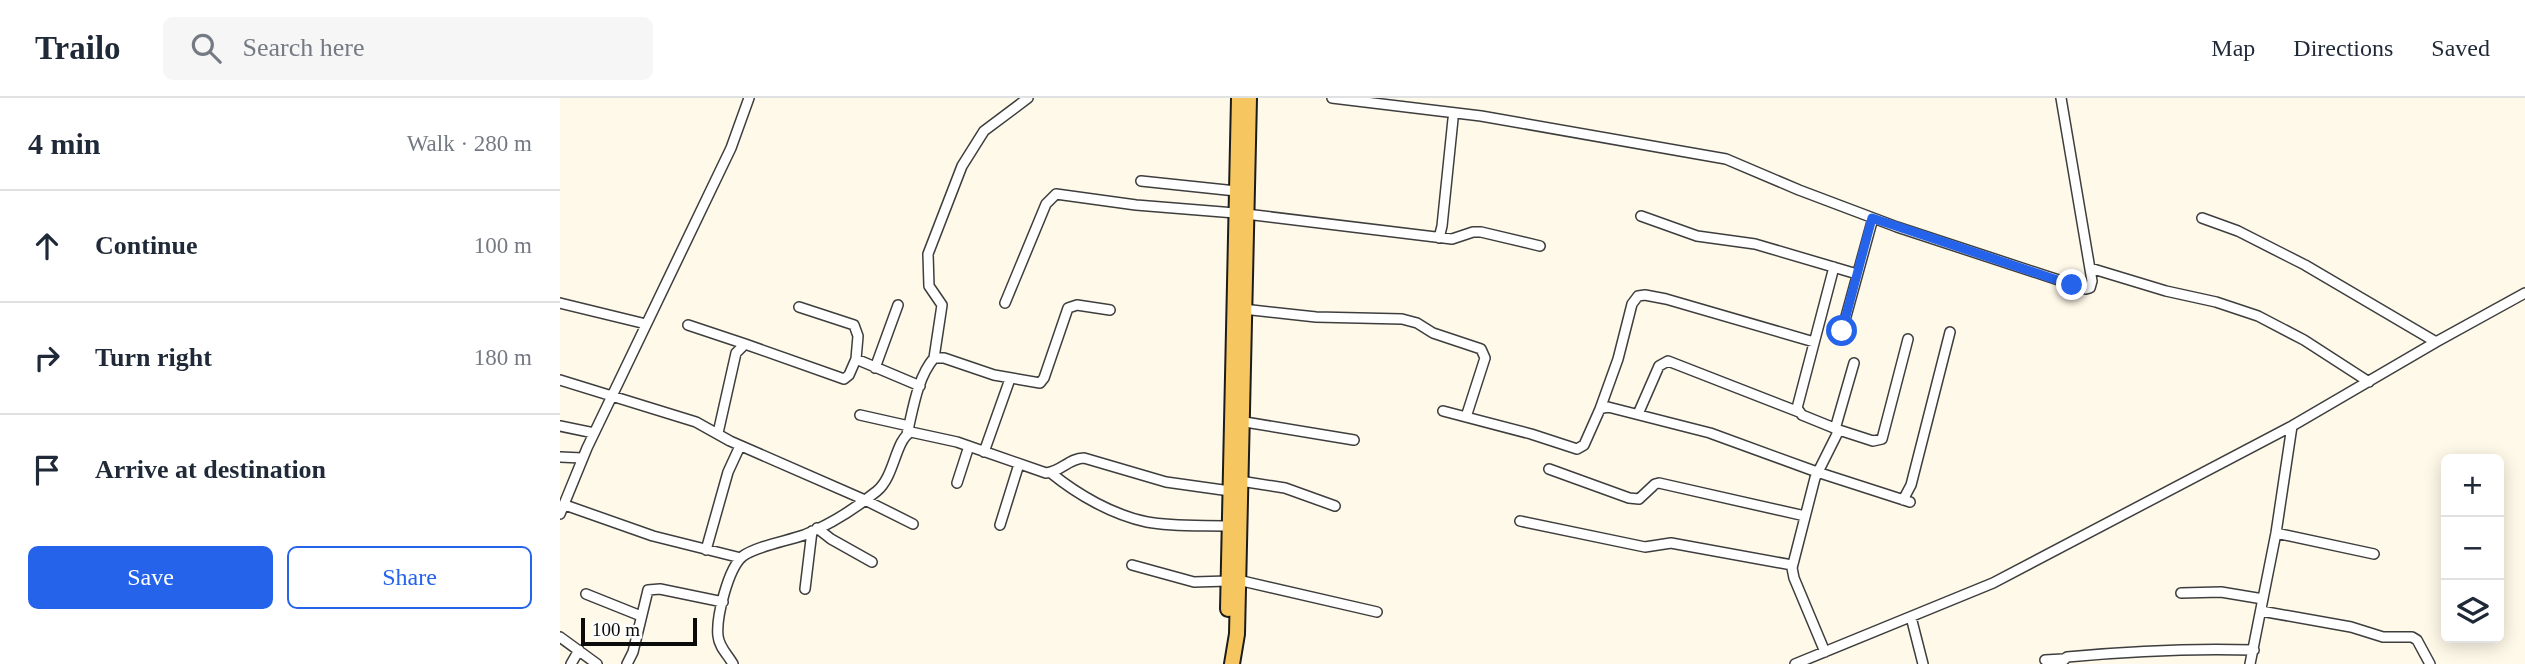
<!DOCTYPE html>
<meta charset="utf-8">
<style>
body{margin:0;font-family:Georgia,serif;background:#f6f6f7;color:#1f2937}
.controls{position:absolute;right:21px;bottom:21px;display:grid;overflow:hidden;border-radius:10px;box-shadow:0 4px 18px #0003}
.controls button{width:63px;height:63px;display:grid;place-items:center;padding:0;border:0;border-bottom:2px solid #e0e1e3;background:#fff;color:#1f2937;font:35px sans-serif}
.scale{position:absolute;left:21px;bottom:18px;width:116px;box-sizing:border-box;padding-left:7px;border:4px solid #0b0b0b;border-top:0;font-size:19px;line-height:24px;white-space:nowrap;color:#0b0b0b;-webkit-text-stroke:5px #fff;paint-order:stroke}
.stop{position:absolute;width:21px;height:21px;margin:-16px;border:5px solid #2563eb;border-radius:50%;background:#fff}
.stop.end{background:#2563eb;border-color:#fff;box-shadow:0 2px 7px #0008}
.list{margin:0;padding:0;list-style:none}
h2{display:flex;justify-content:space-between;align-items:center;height:91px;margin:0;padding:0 28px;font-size:30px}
h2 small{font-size:23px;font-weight:400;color:#747a83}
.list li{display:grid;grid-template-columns:46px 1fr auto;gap:21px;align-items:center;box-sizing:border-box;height:112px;padding:0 28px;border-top:2px solid #e0e1e3}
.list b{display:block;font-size:26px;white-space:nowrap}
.list em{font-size:23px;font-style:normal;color:#747a83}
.actions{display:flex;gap:14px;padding:21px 28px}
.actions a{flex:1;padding:16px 0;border:2px solid #2563eb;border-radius:10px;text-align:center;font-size:24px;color:#2563eb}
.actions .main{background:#2563eb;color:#fff}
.icon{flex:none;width:38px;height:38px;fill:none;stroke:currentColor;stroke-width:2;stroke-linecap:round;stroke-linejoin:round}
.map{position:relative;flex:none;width:1965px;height:566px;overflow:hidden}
header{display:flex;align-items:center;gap:42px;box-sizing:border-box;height:98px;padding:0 35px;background:#fff;border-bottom:2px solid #e0e1e3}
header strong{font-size:33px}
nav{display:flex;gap:38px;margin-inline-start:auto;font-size:24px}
.search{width:490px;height:63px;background:#f6f6f7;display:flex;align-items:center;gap:18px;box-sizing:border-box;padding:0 24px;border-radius:10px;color:#747a83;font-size:26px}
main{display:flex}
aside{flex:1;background:#fff}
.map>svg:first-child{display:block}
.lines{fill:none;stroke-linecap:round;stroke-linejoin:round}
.street-casing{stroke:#3e3e3e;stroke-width:12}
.primary-casing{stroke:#1c1c1c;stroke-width:18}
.street{stroke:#fff;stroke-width:9}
.primary{stroke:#f6c761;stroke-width:14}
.route{stroke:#2563eb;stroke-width:9}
</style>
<header>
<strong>Trailo</strong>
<div class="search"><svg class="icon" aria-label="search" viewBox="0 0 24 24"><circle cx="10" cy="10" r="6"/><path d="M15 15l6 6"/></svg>Search here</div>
<nav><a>Map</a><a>Directions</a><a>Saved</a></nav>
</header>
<main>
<aside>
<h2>4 min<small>Walk · 280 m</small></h2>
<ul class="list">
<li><svg class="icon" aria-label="ahead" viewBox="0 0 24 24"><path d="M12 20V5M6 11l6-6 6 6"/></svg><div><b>Continue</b></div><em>100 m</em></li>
<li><svg class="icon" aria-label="right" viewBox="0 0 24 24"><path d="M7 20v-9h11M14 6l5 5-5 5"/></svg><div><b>Turn right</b></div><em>180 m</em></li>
<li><svg class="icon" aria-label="arrive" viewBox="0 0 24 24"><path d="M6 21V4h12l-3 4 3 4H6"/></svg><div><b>Arrive at destination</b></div></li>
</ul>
<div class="actions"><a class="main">Save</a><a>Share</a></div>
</aside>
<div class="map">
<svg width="1965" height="566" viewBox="0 0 1965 566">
<rect width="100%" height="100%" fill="#fff9e9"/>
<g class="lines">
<defs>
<path id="street" d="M 772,0 L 921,18 L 1166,61 L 1239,92 L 1337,129 L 1526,191 L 1530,190 L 1532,183 L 1501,0
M 581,83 L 676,93
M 686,116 L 892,141 L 913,134 L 921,134 L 980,148
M 1081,118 L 1137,138 L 1195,146 L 1297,176
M 1642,120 L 1678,133 L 1745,167 L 1876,244
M 879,140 L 882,128 L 893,21
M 1530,170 L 1606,193 L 1656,204 L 1698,218 L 1744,242 L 1809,284
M 0,205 L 86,226
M 445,205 L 486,106 L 496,96 L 576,107 L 675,115
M 239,209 L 294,227 L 298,238 L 296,261 L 360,288
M 683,211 L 756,219 L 842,221 L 857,225 L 873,235 L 921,251 L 925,260 L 906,319
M 128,227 L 185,246
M 1282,233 L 1313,120
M 374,260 L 382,207 L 369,188 L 368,156 L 402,68 L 424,33 L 468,0
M 315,270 L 338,207
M 0,282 L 136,324 L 170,343 L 305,402 L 353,426
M 1040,311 L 1058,261 L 1072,206 L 1078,198 L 1085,197 L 1106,201 L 1254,244
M 883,313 L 971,336 L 1017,351 L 1024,347 L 1040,311 L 1048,309 L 1150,335 L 1257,374 L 1350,404
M 1078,316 L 1099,268 L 1108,263 L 1239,314
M 300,317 L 349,328
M 679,323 L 794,342
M 0,328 L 34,335
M 1275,331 L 1294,265
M 1279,332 L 1313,343 L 1322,341 L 1348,241
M 158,335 L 176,255 L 185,246 L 284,281 L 289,277 L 296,261
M 347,336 C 353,312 357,280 374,260 L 384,260 L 434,277 L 480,285 L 484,280 L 508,210 L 517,207 L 550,212
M 424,354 L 450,281
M 0,359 L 22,360
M 989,371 L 1069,400 L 1079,401 L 1095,386 L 1099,385 L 1245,418
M 491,375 C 518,397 553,417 587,424 C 613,429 643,427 669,428
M 680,383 L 725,390 L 775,408
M 397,385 L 409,348
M 1343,402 L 1351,387 L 1390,234
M 5,407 L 93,438 L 181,460
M 0,416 L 27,350 L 171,50 L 189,0
M 960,423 L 1085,449 L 1111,445 L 1232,467
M 440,427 L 459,366
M 257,430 L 271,441 L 312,464
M 1716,435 L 1814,456
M 146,452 L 168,374 L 180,348
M 572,467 L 634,484 L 668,483
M 678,482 L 817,514
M 245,491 L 252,433
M 1621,495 L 1661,494 L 1703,501
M 26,496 L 81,518
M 1701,513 L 1791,529 L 1823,539 L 1852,539 L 1857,542 L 1870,566
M 1351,519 L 1363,566
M 0,539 L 37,566
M 1265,554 L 1234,480 L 1232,470 L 1255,380 L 1279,332 L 1242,317 L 1237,310 L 1274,169
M 1485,562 L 1503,561
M 11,566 L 19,552
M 67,566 L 73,554 L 88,492 L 100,491 L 163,504
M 173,566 C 168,557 159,549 158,538 C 156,520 168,470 183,458 C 197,448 227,443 244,437 C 269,427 296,410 317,393 C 335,378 335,342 351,334 L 397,344 L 486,375 C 501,374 509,360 524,360 L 606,384 L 670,393
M 1235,566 L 1433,485 L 1732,328 L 1876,244 L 1965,195
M 1500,566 L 1507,559 C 1570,553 1631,550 1694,552
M 1690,566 L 1716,435 L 1732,328"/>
<path id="primary" d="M 668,511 L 679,0
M 672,566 L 677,536 L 689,0"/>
</defs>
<use href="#street" class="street-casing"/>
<use href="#primary" class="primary-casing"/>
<use href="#street" class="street"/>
<use href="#primary" class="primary"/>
</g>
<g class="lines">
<path class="route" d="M 1282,233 L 1312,120 L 1512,187"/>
</g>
</svg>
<div class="controls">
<button>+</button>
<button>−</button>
<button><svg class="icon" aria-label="layers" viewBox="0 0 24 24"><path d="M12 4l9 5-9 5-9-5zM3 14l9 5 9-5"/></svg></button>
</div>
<div class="scale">100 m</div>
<div class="stop" style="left:1282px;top:233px"></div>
<div class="stop end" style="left:1512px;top:187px"></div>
</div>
</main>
